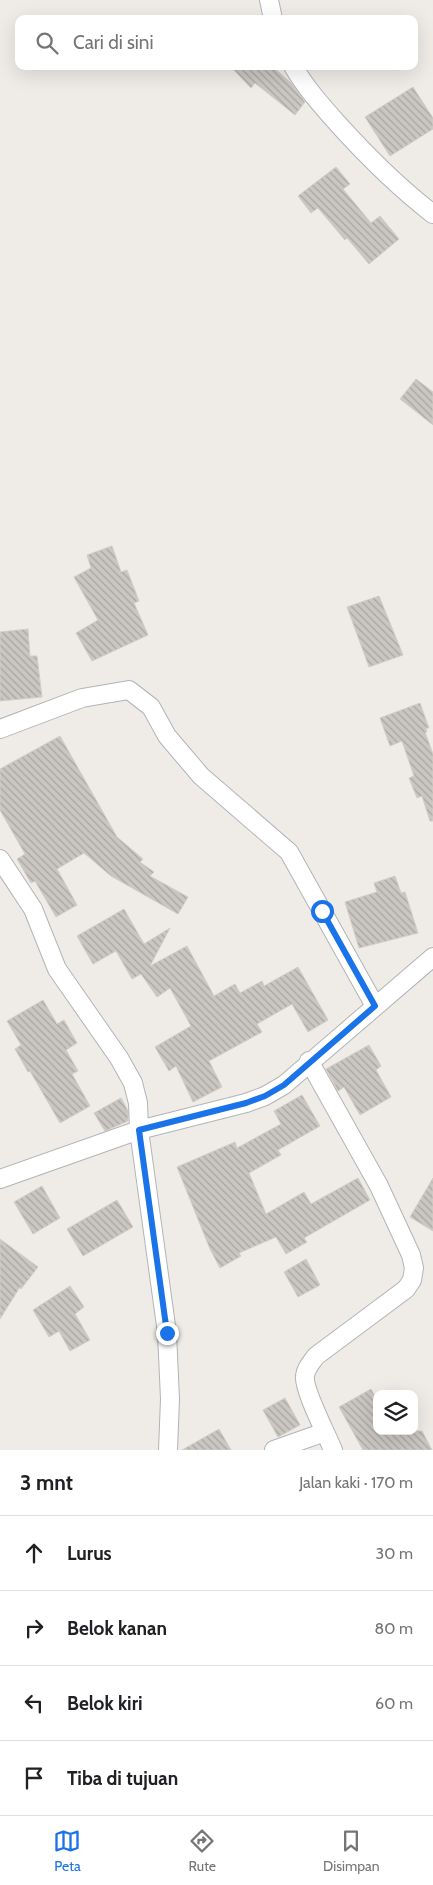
<!DOCTYPE html>
<html lang="id">
<meta charset="utf-8">
<style>
body{margin:0;font-family:Cabin,sans-serif;background:#f2f2f2;color:#202124}
.controls{position:absolute;right:15px;bottom:15px;display:grid;overflow:hidden;border-radius:10px;box-shadow:0 5px 20px #0002}
.controls button{width:45px;height:45px;display:grid;place-items:center;padding:0;border:0;border-bottom:1px solid #e0e0e0;background:#fff;color:#202124;font:25px sans-serif}
.stop{position:absolute;width:15px;height:15px;margin:-11px;border:4px solid #1a73e8;border-radius:50%;background:#fff}
.stop.end{background:#1a73e8;border-color:#fff;box-shadow:0 1px 5px #0008}
.list{margin:0;padding:0;list-style:none}
h2{display:flex;justify-content:space-between;align-items:center;height:65px;margin:0;padding:0 20px;font-size:21px}
h2 small{font-size:16px;font-weight:400;color:#757577}
.list li{display:grid;grid-template-columns:32px 1fr auto;gap:15px;align-items:center;box-sizing:border-box;height:75px;padding:0 20px;border-top:1px solid #e0e0e0}
.list b{display:block;font-size:19px;white-space:nowrap}
.list em{font-size:16px;font-style:normal;color:#757577}
.icon{flex:none;width:28px;height:28px;fill:none;stroke:currentColor;stroke-width:2;stroke-linecap:round;stroke-linejoin:round}
.map{position:relative;flex:none;width:433px;height:1450px;overflow:hidden}
.search{position:absolute;background:#fff;box-shadow:0 5px 20px #0002;left:15px;right:15px;top:15px;height:55px;display:flex;align-items:center;gap:12px;box-sizing:border-box;padding:0 18px;border-radius:10px;color:#757577;font-size:19px}
.sheet{height:365px;background:#fff}
nav{display:flex;justify-content:space-around;align-items:center;box-sizing:border-box;height:70px;border-top:1px solid #e0e0e0;background:#fff;font-size:14px;color:#757577}
nav a{display:grid;justify-items:center;gap:2px}
nav .on{color:#1a73e8}
.map>svg:first-child{display:block}
.building{fill:url(#building-back-hatch);stroke:#d3cdc5}
.lines{fill:none;stroke-linecap:round;stroke-linejoin:round}
.minor-casing{stroke:#b1b4b7;stroke-width:20}
.minor{stroke:#fff;stroke-width:18}
.route{stroke:#1a73e8;stroke-width:6}
</style>
<div class="map">
<svg width="433" height="1450" viewBox="0 0 433 1450">
<defs>
<pattern id="building-back-hatch" width="6" height="6" patternUnits="userSpaceOnUse" patternTransform="scale(1.25)"><rect width="6" height="6" fill="#cac7c3"/><path d="M-1 5l2 2M0 0l6 6M5-1l2 2" fill="none" stroke="#a7a5a2"/></pattern>
</defs>
<rect width="100%" height="100%" fill="#efece7"/>
<path class="building" d="M 230,66 L 272,66 L 291,83 L 305,102 L 295,115 L 255,83 L 251,88 Z
M 413,87 L 433,118 L 433,129 L 390,156 L 365,117 Z
M 336,167 L 350,184 L 343,189 L 371,223 L 380,216 L 399,239 L 369,264 L 347,238 L 345,240 L 318,208 L 311,213 L 298,196 Z
M 416,379 L 433,392 L 433,425 L 400,399 Z
M 112,546 L 121,572 L 127,570 L 139,601 L 134,603 L 148,635 L 92,661 L 76,633 L 98,620 L 74,577 L 91,568 L 87,555 Z
M 379,596 L 403,655 L 369,667 L 347,607 Z
M 28,629 L 30,656 L 37,656 L 42,697 L 0,701 L 0,632 Z
M 420,703 L 429,728 L 426,728 L 427,732 L 425,732 L 433,754 L 433,821 L 430,821 L 422,796 L 417,798 L 409,778 L 414,776 L 402,741 L 390,746 L 380,718 Z
M 60,736 L 117,837 L 143,859 L 140,862 L 154,872 L 150,876 L 188,897 L 178,914 L 111,876 L 84,853 L 57,869 L 77,905 L 56,917 L 35,881 L 31,883 L 17,859 L 25,854 L 0,810 L 0,769 Z
M 395,876 L 401,893 L 405,892 L 418,933 L 359,948 L 345,902 L 377,892 L 374,883 Z
M 124,909 L 144,944 L 170,928 L 150,966 L 187,946 L 214,996 L 235,984 L 240,993 L 262,981 L 264,986 L 298,967 L 328,1020 L 308,1032 L 292,1004 L 257,1024 L 262,1032 L 209,1061 L 222,1087 L 193,1102 L 176,1066 L 169,1071 L 155,1047 L 191,1026 L 170,988 L 157,997 L 141,974 L 132,979 L 116,951 L 93,964 L 77,936 Z
M 43,1000 L 57,1024 L 64,1020 L 77,1043 L 66,1050 L 78,1071 L 72,1074 L 90,1106 L 60,1123 L 30,1071 L 28,1072 L 15,1049 L 21,1045 L 7,1021 Z
M 369,1045 L 381,1066 L 376,1070 L 391,1097 L 360,1115 L 344,1087 L 338,1091 L 326,1069 Z
M 302,1095 L 320,1126 L 278,1150 L 281,1155 L 249,1173 L 266,1214 L 304,1192 L 311,1204 L 358,1178 L 370,1200 L 304,1238 L 307,1242 L 286,1254 L 276,1237 L 239,1253 L 241,1256 L 220,1268 L 210,1249 L 177,1167 L 235,1142 L 237,1148 L 281,1124 L 274,1111 Z
M 121,1098 L 128,1111 L 128,1121 L 105,1131 L 94,1113 Z
M 433,1178 L 433,1231 L 410,1217 Z
M 42,1186 L 60,1218 L 33,1234 L 14,1202 Z
M 117,1200 L 133,1227 L 83,1256 L 67,1229 Z
M 0,1239 L 38,1267 L 21,1289 L 20,1287 L 0,1319 Z
M 306,1259 L 320,1285 L 298,1297 L 284,1272 Z
M 70,1286 L 84,1307 L 75,1314 L 90,1340 L 70,1351 L 59,1331 L 49,1337 L 33,1310 Z
M 371,1389 L 377,1400 L 377,1431 L 422,1431 L 432,1450 L 363,1450 L 339,1407 Z
M 285,1398 L 300,1425 L 278,1437 L 263,1410 Z
M 219,1429 L 231,1450 L 182,1450 Z"/>
<g class="lines">
<defs>
<path id="minor" d="M 269,0 L 273,19
M 293,66 C 305,87 322,106 338,124 C 367,156 398,187 433,214
M 0,729 L 82,698 L 129,690 L 151,707 L 167,736 L 201,776 L 289,852 L 375,1006
M 0,859 L 33,909 L 57,969 L 119,1058 L 133,1083 L 138,1103 L 139,1130 L 167,1333 L 170,1399 L 168,1450
M 309,1061 L 379,1186 L 411,1255 L 414,1268 L 412,1280 L 406,1289 L 316,1356 C 311,1363 306,1368 305,1376 C 303,1389 327,1435 333,1450
M 0,1179 L 139,1130 L 246,1103 L 265,1096 L 284,1085 L 433,957
M 274,1450 L 325,1432"/>
</defs>
<use href="#minor" class="minor-casing"/>
<use href="#minor" class="minor"/>
</g>
<g class="lines">
<path class="route" d="M 167,1333 L 139,1130 L 246,1103 L 265,1096 L 284,1085 L 375,1006 L 322,911"/>
</g>
</svg>
<div class="controls">
<button><svg class="icon" aria-label="layers" viewBox="0 0 24 24"><path d="M12 4l9 5-9 5-9-5zM3 14l9 5 9-5"/></svg></button>
</div>
<div class="stop" style="left:322px;top:911px"></div>
<div class="stop end" style="left:167px;top:1333px"></div>
<div class="search"><svg class="icon" aria-label="search" viewBox="0 0 24 24"><circle cx="10" cy="10" r="6"/><path d="M15 15l6 6"/></svg>Cari di sini</div>
</div>
<section class="sheet">
<h2>3 mnt<small>Jalan kaki · 170 m</small></h2>
<ul class="list">
<li><svg class="icon" aria-label="ahead" viewBox="0 0 24 24"><path d="M12 20V5M6 11l6-6 6 6"/></svg><div><b>Lurus</b></div><em>30 m</em></li>
<li><svg class="icon" aria-label="right" viewBox="0 0 24 24"><path d="M7 20v-9h11M14 6l5 5-5 5"/></svg><div><b>Belok kanan</b></div><em>80 m</em></li>
<li><svg class="icon" aria-label="left" viewBox="0 0 24 24"><path d="M17 20v-9H6M10 6l-5 5 5 5"/></svg><div><b>Belok kiri</b></div><em>60 m</em></li>
<li><svg class="icon" aria-label="arrive" viewBox="0 0 24 24"><path d="M6 21V4h12l-3 4 3 4H6"/></svg><div><b>Tiba di tujuan</b></div></li>
</ul>
</section>
<nav>
<a class="on"><svg class="icon" aria-label="map" viewBox="0 0 24 24"><path d="M3 6l6-2 6 2 6-2v14l-6 2-6-2-6 2zM9 4v14M15 6v14"/></svg>Peta</a>
<a><svg class="icon" aria-label="directions" viewBox="0 0 24 24"><path d="M12 3l9 9-9 9-9-9zM9 14v-3h6M13 9l2 2-2 2"/></svg>Rute</a>
<a><svg class="icon" aria-label="saved" viewBox="0 0 24 24"><path d="M7 4h10v16l-5-4-5 4z"/></svg>Disimpan</a>
</nav>
